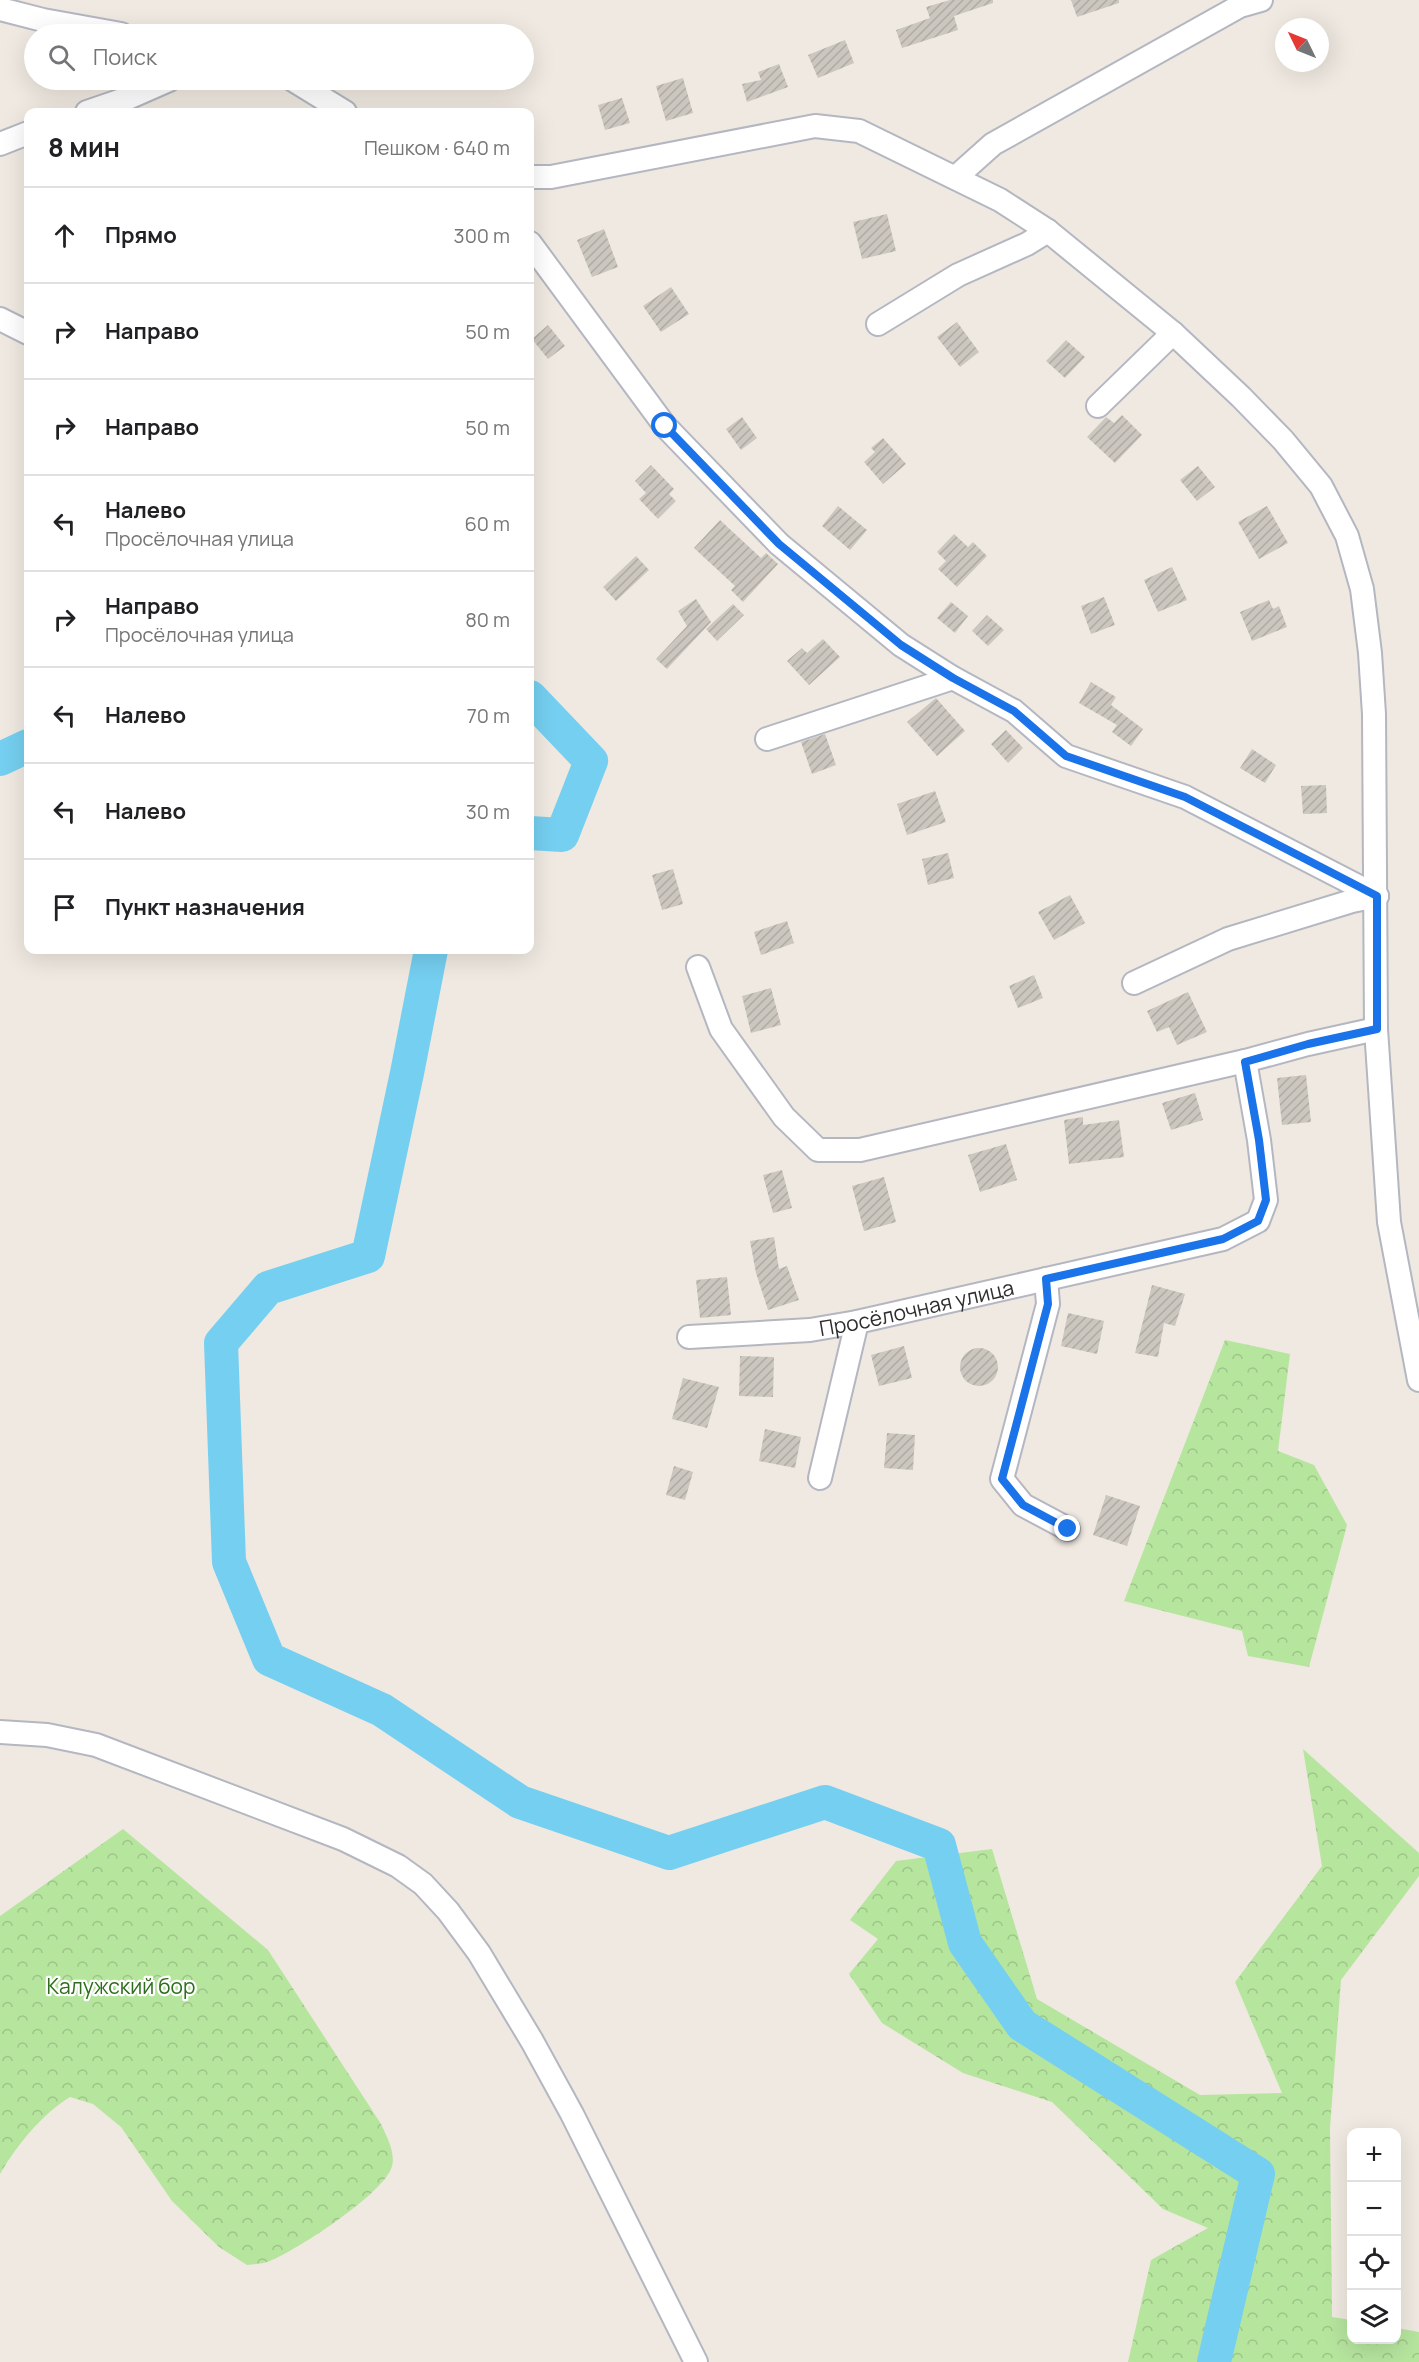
<!DOCTYPE html>
<html lang="ru">
<meta charset="utf-8">
<style>
body{margin:0;font-family:Manrope,sans-serif;background:#f6f6f6;color:#202124}
.controls{position:absolute;right:18px;bottom:18px;display:grid;overflow:hidden;border-radius:12px;box-shadow:0 6px 24px #0002}
.controls button{width:54px;height:54px;display:grid;place-items:center;padding:0;border:0;border-bottom:2px solid #e0e0e0;background:#fff;color:#202124;font:30px sans-serif}
.compass{position:absolute;left:1275px;top:18px;width:54px;height:54px;border-radius:50%;background:#fff;box-shadow:0 6px 24px #0002;rotate:313deg}
.stop{position:absolute;width:18px;height:18px;margin:-14px;border:4px solid #1a73e8;border-radius:50%;background:#fff}
.stop.end{background:#1a73e8;border-color:#fff;box-shadow:0 2px 6px #0008}
.list{margin:0;padding:0;list-style:none}
h2{display:flex;justify-content:space-between;align-items:center;height:78px;margin:0;padding:0 24px;font-size:26px}
h2 small{font-size:20px;font-weight:400;color:#757577}
.list li{display:grid;grid-template-columns:39px 1fr auto;gap:18px;align-items:center;box-sizing:border-box;height:96px;padding:0 24px;border-top:2px solid #e0e0e0}
.list b{display:block;font-size:22px;white-space:nowrap}
.list p{margin:0;font-size:20px;white-space:nowrap;color:#757577}
.list em{font-size:20px;font-style:normal;color:#757577}
.icon{flex:none;width:33px;height:33px;fill:none;stroke:currentColor;stroke-width:2;stroke-linecap:round;stroke-linejoin:round}
.map{position:relative;flex:none;width:1419px;height:2362px;overflow:hidden}
.search{position:absolute;background:#fff;box-shadow:0 6px 24px #0002;left:24px;top:24px;width:510px;height:66px;display:flex;align-items:center;gap:15px;box-sizing:border-box;padding:0 21px;border-radius:33px;color:#757577;font-size:22px}
.panel{position:absolute;background:#fff;box-shadow:0 6px 24px #0002;left:24px;top:108px;width:510px;height:846px;border-radius:12px}
.map>svg:first-child{display:block}
.forest{fill:url(#forest-crowns)}
.lines{fill:none;stroke-linecap:round;stroke-linejoin:round}
.river{stroke:#75cff0;stroke-width:34}
.building{fill:url(#building-hatch)}
.minor-casing{stroke:#b4b7c1;stroke-width:26}
.minor{stroke:#fff;stroke-width:22}
.route{stroke:#1a73e8;stroke-width:8}
.labels{text-anchor:middle;dominant-baseline:central;stroke-width:4.5;stroke-linejoin:round;paint-order:stroke}
.street-label{font-size:21px;fill:#2e2e2e;stroke:#fff}
.park-label{font-size:21px;fill:#2c6e1b;stroke:#fff}
</style>
<div class="map">
<svg width="1419" height="2362" viewBox="0 0 1419 2362">
<defs>
<pattern id="forest-crowns" width="20" height="18" patternUnits="userSpaceOnUse" patternTransform="scale(1.5)"><rect width="20" height="18" fill="#b6e59e"/><path d="M2 6a3 3 0 1 1 6 0M12 15a3 3 0 1 1 6 0" fill="none" stroke="#9dc588"/></pattern>
<pattern id="building-hatch" width="6" height="6" patternUnits="userSpaceOnUse" patternTransform="scale(1.5)"><rect width="6" height="6" fill="#cbc7bf"/><path d="M-1 1l2-2M0 6l6-6M5 7l2-2" fill="none" stroke="#afaba4"/></pattern>
</defs>
<rect width="100%" height="100%" fill="#efe9e1"/>
<path class="forest" d="M 1225,1340 L 1290,1354 L 1278,1451 L 1314,1465 L 1347,1525 L 1309,1667 L 1248,1656 L 1242,1631 L 1124,1601 Z
M 1303,1749 L 1419,1853 L 1419,1876 L 1341,1980 L 1330,2128 L 1332,2317 L 1351,2320 L 1352,2340 L 1396,2340 L 1397,2328 L 1419,2332 L 1419,2362 L 1128,2362 L 1151,2260 L 1208,2228 L 1163,2209 L 1052,2102 L 963,2073 L 882,2023 L 849,1974 L 878,1939 L 850,1920 L 896,1861 L 992,1849 L 1037,1999 L 1200,2095 L 1282,2093 L 1235,1982 L 1322,1866 Z
M 123,1829 L 268,1950 L 381,2124 C 387,2137 397,2155 391,2169 C 380,2196 297,2250 270,2261 C 263,2264 254,2264 247,2265 L 219,2247 L 172,2201 L 121,2127 L 93,2104 L 70,2097 C 41,2115 17,2145 0,2174 L 0,1916 Z"/>
<g class="lines">
<path class="river" d="M 530,697 L 591,761 L 562,835 L 530,833
M 0,759 L 28,746
M 431,950 L 407,1073 L 368,1256 L 268,1288 L 221,1343 L 229,1562 L 269,1659 L 382,1710 L 520,1802 L 669,1853 L 825,1802 L 939,1845 L 965,1943 L 1022,2025 L 1258,2174 L 1214,2362"/>
</g>
<path class="building" d="M 950,0 L 993,0 L 993,3 L 954,16 L 958,30 L 902,48 L 896,30 L 930,18 L 926,7 Z
M 1071,0 L 1119,0 L 1119,3 L 1077,17 Z
M 845,40 L 854,63 L 818,78 L 808,55 Z
M 779,64 L 788,87 L 747,102 L 742,84 L 761,80 L 758,72 Z
M 683,78 L 693,113 L 666,121 L 656,86 Z
M 622,98 L 630,123 L 605,130 L 598,105 Z
M 887,214 L 896,251 L 862,259 L 853,222 Z
M 604,229 L 618,267 L 592,277 L 577,240 Z
M 671,287 L 689,314 L 661,332 L 643,306 Z
M 957,322 L 979,352 L 960,367 L 937,337 Z
M 548,325 L 565,346 L 548,359 L 532,339 Z
M 1066,340 L 1085,357 L 1065,378 L 1046,361 Z
M 1122,415 L 1142,435 L 1115,463 L 1087,437 L 1106,417 L 1114,423 Z
M 742,417 L 757,438 L 741,450 L 726,429 Z
M 883,438 L 906,464 L 883,484 L 864,462 L 875,452 L 871,448 Z
M 651,465 L 674,489 L 669,494 L 676,501 L 658,519 L 639,499 L 646,493 L 635,481 Z
M 1198,466 L 1215,487 L 1197,501 L 1180,480 Z
M 838,506 L 867,530 L 850,550 L 822,526 Z
M 1267,506 L 1288,543 L 1259,559 L 1238,522 Z
M 720,520 L 761,558 L 766,553 L 778,564 L 743,602 L 731,590 L 735,586 L 694,548 Z
M 954,534 L 968,547 L 973,542 L 987,556 L 957,587 L 938,569 L 946,561 L 937,552 Z
M 636,556 L 649,570 L 616,601 L 603,587 Z
M 1172,567 L 1187,600 L 1158,612 L 1144,580 Z
M 1104,597 L 1115,625 L 1091,634 L 1081,606 Z
M 696,599 L 711,622 L 667,669 L 656,659 L 687,626 L 678,611 Z
M 1269,600 L 1273,609 L 1279,606 L 1287,627 L 1252,641 L 1240,612 Z
M 951,602 L 968,616 L 955,633 L 937,618 Z
M 733,604 L 744,615 L 717,641 L 706,629 Z
M 987,615 L 1004,630 L 988,646 L 972,631 Z
M 823,639 L 840,657 L 809,685 L 787,661 L 802,648 L 807,653 Z
M 1091,682 L 1116,697 L 1111,705 L 1143,729 L 1131,746 L 1112,732 L 1117,725 L 1079,703 Z
M 936,698 L 965,731 L 937,756 L 907,722 Z
M 1006,730 L 1023,748 L 1008,763 L 991,744 Z
M 825,734 L 836,765 L 812,774 L 801,742 Z
M 1252,749 L 1276,765 L 1265,783 L 1240,768 Z
M 1326,785 L 1327,813 L 1303,814 L 1301,786 Z
M 935,791 L 946,822 L 907,835 L 897,804 Z
M 948,853 L 954,878 L 928,885 L 922,859 Z
M 673,869 L 683,904 L 662,910 L 652,875 Z
M 1070,895 L 1085,923 L 1054,940 L 1038,912 Z
M 787,921 L 794,943 L 761,955 L 754,932 Z
M 1034,975 L 1043,998 L 1018,1008 L 1009,986 Z
M 771,988 L 781,1025 L 751,1033 L 742,996 Z
M 1188,992 L 1207,1032 L 1177,1045 L 1169,1027 L 1157,1032 L 1147,1011 Z
M 1306,1075 L 1311,1122 L 1282,1125 L 1277,1078 Z
M 1195,1093 L 1203,1120 L 1171,1130 L 1162,1103 Z
M 1083,1117 L 1083,1125 L 1119,1120 L 1124,1157 L 1069,1164 L 1064,1120 Z
M 1006,1144 L 1017,1180 L 980,1192 L 968,1155 Z
M 782,1170 L 792,1208 L 773,1213 L 763,1175 Z
M 884,1177 L 896,1222 L 864,1231 L 852,1186 Z
M 774,1237 L 779,1269 L 787,1266 L 799,1300 L 768,1310 L 756,1273 L 750,1241 Z
M 727,1277 L 731,1315 L 700,1318 L 696,1280 Z
M 1152,1285 L 1185,1294 L 1175,1326 L 1164,1323 L 1158,1357 L 1135,1353 Z
M 1068,1313 L 1104,1321 L 1097,1354 L 1061,1346 Z
M 904,1346 L 912,1378 L 879,1386 L 871,1355 Z
M960 1367a19 19 0 1 1 38 0a19 19 0 1 1-38 0Z
M 740,1356 L 774,1357 L 773,1397 L 739,1396 Z
M 683,1378 L 719,1387 L 707,1428 L 672,1419 Z
M 765,1429 L 801,1437 L 795,1468 L 759,1461 Z
M 887,1433 L 915,1435 L 913,1470 L 884,1468 Z
M 674,1466 L 693,1472 L 685,1500 L 666,1495 Z
M 1106,1495 L 1140,1506 L 1127,1546 L 1093,1535 Z"/>
<g class="lines">
<defs>
<g id="minor">
<path d="M 0,9 L 43,20 L 121,34"/>
<path d="M 293,80 L 345,112"/>
<path d="M 87,112 L 128,98 L 169,80"/>
<path d="M 0,144 L 28,133"/>
<path d="M 530,177 L 551,177 L 815,126 L 859,131 L 1000,200 L 1048,231 L 1173,333 L 1241,397 L 1283,440 L 1321,486 L 1347,536 L 1362,589 L 1370,653 L 1374,714 L 1376,1029 L 1389,1222 L 1419,1380"/>
<path d="M 956,177 L 993,144 L 1240,6 L 1261,0"/>
<path d="M 530,243 L 665,426 L 779,544 L 901,645 L 953,678 L 1014,711 L 1066,756 L 1185,797 L 1377,896"/>
<path d="M 0,319 L 28,333"/>
<path d="M 878,324 L 958,275 L 1027,244 L 1048,231"/>
<path d="M 1098,406 L 1173,333"/>
<path d="M 767,739 L 953,678"/>
<path d="M 698,967 L 721,1029 L 784,1117 L 818,1150 L 860,1150 L 1245,1061 L 1308,1044 L 1376,1029"/>
<path d="M 1134,983 L 1228,939 L 1352,901 L 1377,896"/>
<path d="M 1046,1279 L 1048,1304 L 1002,1479 L 1023,1505 L 1068,1529"/>
<path id="s1" d="M 689,1337 L 810,1330 L 857,1322 L 1223,1239 L 1258,1221 L 1266,1200 L 1259,1140 L 1245,1061"/>
<path d="M 820,1478 L 857,1322"/>
<path d="M 0,1732 L 47,1735 L 96,1745 L 343,1839 L 398,1866 L 423,1884 L 448,1911 L 479,1953 L 532,2041 L 572,2114 L 696,2362"/>
</g>
</defs>
<use href="#minor" class="minor-casing"/>
<use href="#minor" class="minor"/>
</g>
<g class="lines">
<path class="route" d="M 665,426 L 779,544 L 901,645 L 953,678 L 1014,711 L 1066,756 L 1185,797 L 1377,896 L 1377,1029 L 1308,1044 L 1245,1062 L 1259,1140 L 1266,1200 L 1258,1221 L 1223,1239 L 1046,1279 L 1048,1304 L 1002,1479 L 1023,1505 L 1068,1529"/>
</g>
<g class="labels">
<g class="street-label">
<text stroke="none"><textPath href="#s1" startOffset="230">Просёлочная улица</textPath></text>
</g>
<g class="park-label">
<text x="121" y="1986">Калужский бор</text>
</g>
</g>
</svg>
<div class="controls">
<button>+</button>
<button>−</button>
<button><svg class="icon" aria-label="locate" viewBox="0 0 24 24"><circle cx="12" cy="12" r="6"/><path d="M12 2v4M12 18v4M2 12h4M18 12h4"/></svg></button>
<button><svg class="icon" aria-label="layers" viewBox="0 0 24 24"><path d="M12 4l9 5-9 5-9-5zM3 14l9 5 9-5"/></svg></button>
</div>
<svg class="compass" viewBox="-18 -18 36 36"><path d="M0-13l5 13h-10z" fill="#e53935"/><path d="M0 13l5-13h-10z" fill="#757577"/></svg>
<div class="stop" style="left:665px;top:426px"></div>
<div class="stop end" style="left:1068px;top:1529px"></div>
<div class="search"><svg class="icon" aria-label="search" viewBox="0 0 24 24"><circle cx="10" cy="10" r="6"/><path d="M15 15l6 6"/></svg>Поиск</div>
<section class="panel">
<h2>8 мин<small>Пешком · 640 m</small></h2>
<ul class="list">
<li><svg class="icon" aria-label="ahead" viewBox="0 0 24 24"><path d="M12 20V5M6 11l6-6 6 6"/></svg><div><b>Прямо</b></div><em>300 m</em></li>
<li><svg class="icon" aria-label="right" viewBox="0 0 24 24"><path d="M7 20v-9h11M14 6l5 5-5 5"/></svg><div><b>Направо</b></div><em>50 m</em></li>
<li><svg class="icon" aria-label="right" viewBox="0 0 24 24"><path d="M7 20v-9h11M14 6l5 5-5 5"/></svg><div><b>Направо</b></div><em>50 m</em></li>
<li><svg class="icon" aria-label="left" viewBox="0 0 24 24"><path d="M17 20v-9H6M10 6l-5 5 5 5"/></svg><div><b>Налево</b><p>Просёлочная улица</p></div><em>60 m</em></li>
<li><svg class="icon" aria-label="right" viewBox="0 0 24 24"><path d="M7 20v-9h11M14 6l5 5-5 5"/></svg><div><b>Направо</b><p>Просёлочная улица</p></div><em>80 m</em></li>
<li><svg class="icon" aria-label="left" viewBox="0 0 24 24"><path d="M17 20v-9H6M10 6l-5 5 5 5"/></svg><div><b>Налево</b></div><em>70 m</em></li>
<li><svg class="icon" aria-label="left" viewBox="0 0 24 24"><path d="M17 20v-9H6M10 6l-5 5 5 5"/></svg><div><b>Налево</b></div><em>30 m</em></li>
<li><svg class="icon" aria-label="arrive" viewBox="0 0 24 24"><path d="M6 21V4h12l-3 4 3 4H6"/></svg><div><b>Пункт назначения</b></div></li>
</ul>
</section>
</div>
